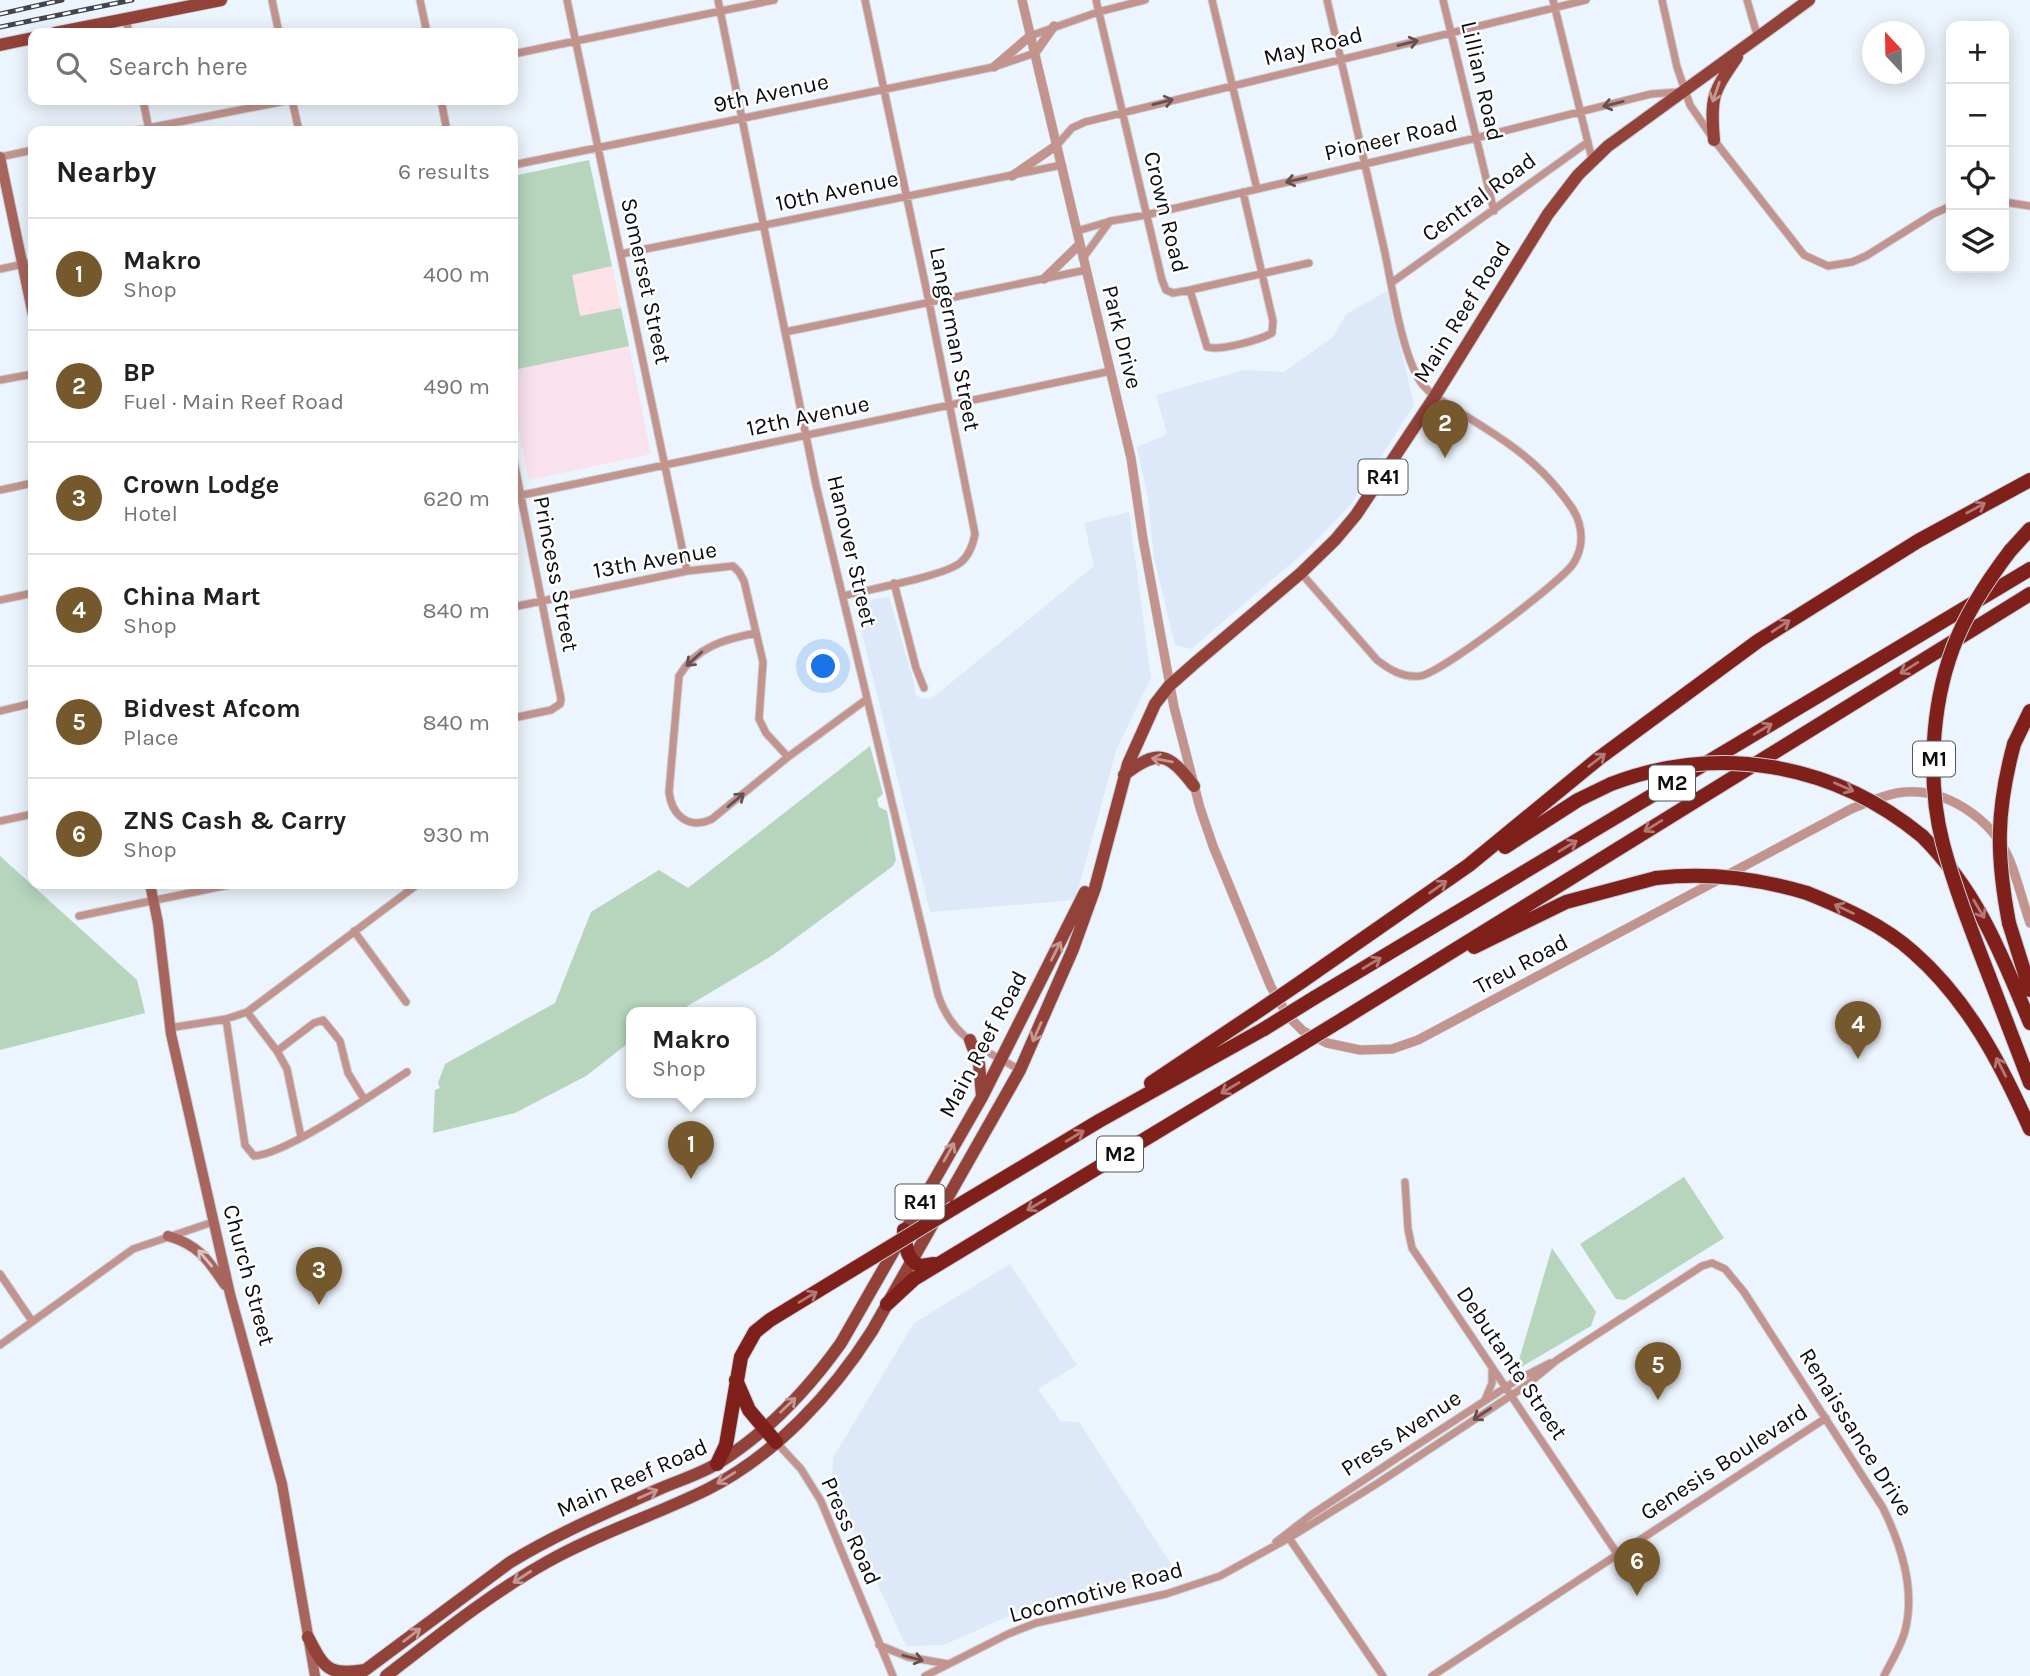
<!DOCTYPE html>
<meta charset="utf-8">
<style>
body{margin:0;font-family:Karla,sans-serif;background:#f2f2f2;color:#202124}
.controls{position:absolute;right:21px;top:21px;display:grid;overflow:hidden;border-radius:14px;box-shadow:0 4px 18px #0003}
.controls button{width:63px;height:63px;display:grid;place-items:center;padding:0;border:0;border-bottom:2px solid #e0e0e0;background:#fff;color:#202124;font:35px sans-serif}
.compass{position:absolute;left:1862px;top:21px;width:63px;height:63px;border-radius:50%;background:#fff;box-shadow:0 4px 18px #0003;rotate:338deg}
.you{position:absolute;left:824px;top:667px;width:24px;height:24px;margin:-18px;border:5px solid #fff;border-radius:50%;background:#1a73e8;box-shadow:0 0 0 10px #1a73e833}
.badge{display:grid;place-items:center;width:46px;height:46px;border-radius:50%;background:#75582c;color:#fff;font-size:23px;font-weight:700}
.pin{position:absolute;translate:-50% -58px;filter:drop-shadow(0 2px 4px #0008)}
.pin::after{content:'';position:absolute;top:37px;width:24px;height:21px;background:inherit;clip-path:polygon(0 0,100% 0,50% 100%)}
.popup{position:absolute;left:626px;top:1007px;width:130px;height:91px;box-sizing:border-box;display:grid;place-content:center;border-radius:14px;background:#fff;filter:drop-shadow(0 2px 5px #0005);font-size:23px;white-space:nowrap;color:#757577}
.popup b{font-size:26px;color:#202124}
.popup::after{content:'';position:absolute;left:50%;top:100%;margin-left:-14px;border:14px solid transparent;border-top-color:#fff}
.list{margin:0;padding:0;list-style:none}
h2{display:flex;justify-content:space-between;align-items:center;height:91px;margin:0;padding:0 28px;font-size:30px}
h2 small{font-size:23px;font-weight:400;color:#757577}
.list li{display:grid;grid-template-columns:46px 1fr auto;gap:21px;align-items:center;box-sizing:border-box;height:112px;padding:0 28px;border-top:2px solid #e0e0e0}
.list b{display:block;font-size:26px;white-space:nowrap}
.list p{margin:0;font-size:23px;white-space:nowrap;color:#757577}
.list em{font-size:23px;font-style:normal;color:#757577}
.icon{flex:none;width:38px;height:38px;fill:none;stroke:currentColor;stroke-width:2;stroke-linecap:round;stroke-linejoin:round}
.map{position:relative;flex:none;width:2030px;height:1676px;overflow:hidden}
.search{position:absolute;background:#fff;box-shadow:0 4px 18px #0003;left:28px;top:28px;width:490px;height:77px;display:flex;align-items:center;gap:18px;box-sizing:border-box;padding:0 24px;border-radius:14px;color:#757577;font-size:26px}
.panel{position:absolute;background:#fff;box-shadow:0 4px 18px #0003;left:28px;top:126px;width:490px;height:763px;border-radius:14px}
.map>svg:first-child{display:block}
.built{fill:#dde9f8}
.education{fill:#f9e1ed}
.medical{fill:#fce1e6}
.green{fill:#b6d5bc}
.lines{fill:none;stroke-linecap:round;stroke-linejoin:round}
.minor-casing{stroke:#c8cfd7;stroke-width:9}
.tertiary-casing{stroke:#c8cfd7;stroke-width:10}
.secondary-casing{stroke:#c8cfd7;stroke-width:12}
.primary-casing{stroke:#c8cfd7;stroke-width:14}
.motorway-casing{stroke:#c8cfd7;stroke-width:16}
.minor{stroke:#c3948d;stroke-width:7}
.tertiary{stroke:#c3948d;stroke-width:9}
.secondary{stroke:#a8655d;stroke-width:10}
.primary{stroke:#93423a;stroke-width:12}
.motorway{stroke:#7f201b;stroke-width:14}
.rail-casing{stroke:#42454a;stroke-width:5}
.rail{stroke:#fff;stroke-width:2.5;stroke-dasharray:8;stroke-linecap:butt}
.motorway-bridge-casing{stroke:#c8cfd7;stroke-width:16;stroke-linecap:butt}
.motorway-bridge{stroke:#7f201b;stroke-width:14}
.oneway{stroke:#67504e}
.oneway2{stroke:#c49793}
.oneway3{stroke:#b27976}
.oneway4{stroke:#dcc1be}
.labels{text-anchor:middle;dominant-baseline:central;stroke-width:5;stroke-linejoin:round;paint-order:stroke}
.shield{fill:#fff;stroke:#545658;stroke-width:2}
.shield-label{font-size:21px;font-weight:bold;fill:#0b0d10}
.street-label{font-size:23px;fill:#0b0d10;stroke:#fff}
</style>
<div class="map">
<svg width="2030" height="1676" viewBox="0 0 2030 1676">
<rect width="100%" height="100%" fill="#ecf4fd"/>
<path class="built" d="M 1387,291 L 1414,405 L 1351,504 L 1308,549 L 1191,649 L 1175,645 L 1154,558 L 1148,498 L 1137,447 L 1167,434 L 1156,395 L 1244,370 L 1284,372 L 1333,337 L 1346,314 Z
M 1129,512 L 1151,678 L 1117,748 L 1075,900 L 930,912 L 856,608 L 862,601 L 889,597 L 913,679 L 915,694 L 920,698 L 931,699 L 1094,566 L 1084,523 Z
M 1010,1264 L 1077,1365 L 1038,1389 L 1061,1421 L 1079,1422 L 1171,1564 L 1162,1582 L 1020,1611 L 944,1645 L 906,1646 L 832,1485 L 833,1458 L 914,1323 Z"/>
<path class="education" d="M 571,275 L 580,316 L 621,308 L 651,454 L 529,480 L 513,402 L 513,287 Z"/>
<path class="medical" d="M 612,266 L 621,308 L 580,317 L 571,275 Z"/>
<path class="green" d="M 589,160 L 612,266 L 572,275 L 580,316 L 621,308 L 629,346 L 513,370 L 513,176 Z
M 870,746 L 883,794 L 877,799 L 879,807 L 887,811 L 896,860 L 893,866 L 773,955 L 676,1013 L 632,1013 L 631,1041 L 586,1076 L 515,1113 L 433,1133 L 435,1090 L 440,1088 L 438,1083 L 445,1064 L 555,1003 L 591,912 L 659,870 L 688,888 Z
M 0,856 L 137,980 L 145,1013 L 0,1050 Z
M 1684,1177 L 1724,1238 L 1625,1300 L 1616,1299 L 1580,1244 Z
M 1552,1248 L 1596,1312 L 1591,1326 L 1516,1370 Z"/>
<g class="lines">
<defs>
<path id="minor" d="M 272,0 L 279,33
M 420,0 L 427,33
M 567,0 L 687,571
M 718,0 L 816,485 L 938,995 C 953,1039 982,1048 1020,1070
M 1096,0 L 1162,280 L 1166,290 L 1173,293 L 1190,290 L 1309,263
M 1212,0 L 1257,189
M 1443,0 L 1494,211
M 1553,0 L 1592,159
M 1662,0 L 1677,67 L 1690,105 L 1714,140 L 1804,255 L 1828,266 L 1852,262 L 1866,256 L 1933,214 L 1951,206
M 1747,0 L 1758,38
M 126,18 L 129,33
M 1030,36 L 1098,12 L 1145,0
M 513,54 L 774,0
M 143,100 L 149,130
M 292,100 L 299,131
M 441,100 L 447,131
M 133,131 L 290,100
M 1057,145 L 1072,128 L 1085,122 L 1586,0
M 0,157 L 33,150
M 513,165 L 994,67 L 1035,53
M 2004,202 L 2030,206
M 1077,231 L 1111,221 L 1146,215 L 1476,138 L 1651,94 L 1679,92
M 621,254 L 1062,165
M 1083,258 L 1110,221
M 0,269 L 33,262
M 1391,283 L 1588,142
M 1190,290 L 1207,347 C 1220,351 1260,340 1272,333 L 1273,321 L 1243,192
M 785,332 L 1086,270
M 0,380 L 33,374
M 513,456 L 561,699 L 560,704 L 551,710 L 513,718
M 0,490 L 33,483
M 513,497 L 1111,371
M 1301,573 L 1377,660 C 1390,670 1403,678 1420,676 C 1440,674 1561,582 1573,564 C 1581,552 1583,537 1579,523 C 1576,511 1567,501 1560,492 C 1533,457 1498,436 1461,413 C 1448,404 1429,395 1420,381 C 1402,353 1392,287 1385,253 C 1366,169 1347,84 1327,0
M 894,583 L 916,668 L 924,688
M 843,596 C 869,589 941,577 960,563 C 969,556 973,545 975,534 L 929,302 L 865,0
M 0,600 L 33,593
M 513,607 L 687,571 L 733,566 L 739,572 L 744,581 L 763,662 L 759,719 L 766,733 L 788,757
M 756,633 C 725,639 696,647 679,676 L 669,792 C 672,816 689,830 712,819 L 788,757 L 867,699
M 0,711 L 33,703
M 0,821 L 33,814
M 79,916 L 233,884
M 354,931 L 406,1002
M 247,1012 L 277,1051 L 287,1069 L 301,1137
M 226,1019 L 245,1145 L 254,1156 C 287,1154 376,1092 407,1072
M 169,1028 L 226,1019 L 247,1012 L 418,884
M 277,1051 L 314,1023 L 323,1020 L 340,1041 L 348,1073 L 364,1099
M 1405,1182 L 1408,1229 L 1412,1248 L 1618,1555
M 0,1274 L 32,1321
M 0,1345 L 133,1249 L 213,1222
M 1485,1400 L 1492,1383 L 1492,1371
M 776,1442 L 801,1469 L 821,1501 L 893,1676
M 1287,1535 L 1383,1676
M 1276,1542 L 1311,1515 L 1400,1456 L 1517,1380 L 1550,1363
M 879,1645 L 908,1657 L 948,1664
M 925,1676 L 1008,1634 L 1036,1623 L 1166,1594 L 1220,1576 L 1289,1538 L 1378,1483 L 1524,1387 L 1557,1360 L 1702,1266 L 1712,1263 L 1725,1269 L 1744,1292 L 1883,1508 C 1901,1545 1916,1589 1905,1631 C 1901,1646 1891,1662 1884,1676
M 1432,1676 L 1826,1418"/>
<path id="tertiary" d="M 1022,0 L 1131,458 L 1143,539 L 1174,707 L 1200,808 L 1213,846 L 1271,987 L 1288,1016 L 1303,1031 L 1327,1043 L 1360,1050 L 1392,1049 L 1418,1040 L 1851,809 C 1866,803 1881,796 1897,793 C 1944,785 1993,819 2010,861 C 2018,881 2023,903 2030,923
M 1035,53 L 1054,26
M 994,67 L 1030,36
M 1012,176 L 1057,145
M 1044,279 L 1080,244"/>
<path id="secondary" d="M 0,157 L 33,315
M 150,884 L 158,923 L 171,1034 L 230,1294 L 282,1484 L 315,1676
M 168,1236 C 199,1245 208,1260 225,1285"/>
<path id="primary" d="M 55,33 L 221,0
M 0,45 L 33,38
M 1714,140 C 1710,97 1713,92 1737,57
M 1124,775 C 1158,748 1169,753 1194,786
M 970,1040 L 979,1064 L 982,1096
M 308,1637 C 324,1668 328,1676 365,1670
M 357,1676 L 509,1563 C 556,1534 606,1513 657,1490 C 677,1481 701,1474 720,1462 C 767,1432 809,1388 841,1343 L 982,1097 L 1085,892
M 386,1676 C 438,1636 490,1594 547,1562 C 598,1533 656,1515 708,1489 C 775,1455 832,1394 872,1331 L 1020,1070 L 1073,949 L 1095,888 L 1128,764 L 1155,704 L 1169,686 L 1195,663 L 1301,573 L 1335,540 L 1356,515 L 1435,396 L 1548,214 L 1578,175 L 1608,146 L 1809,0"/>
<path id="motorway" d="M 2010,551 L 2030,529
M 2014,744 L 2030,711
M 1922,836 C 1977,891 2001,953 2030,1023
M 1505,847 L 1578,800 L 1611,784
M 1807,893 C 1844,908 1883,925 1913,952 C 1968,1000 2001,1064 2030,1129
M 2009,923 L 2030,990
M 1474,947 L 1566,902 L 1656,878
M 1989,976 L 2030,1083
M 1301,982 L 1469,865 L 1598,759 L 1758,641 L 1918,541 L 2030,480
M 1314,998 L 2030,569
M 1343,1019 L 2030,594
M 1151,1083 L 1254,1014
M 954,1208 L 1099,1121 L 1264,1029
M 904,1230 C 906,1244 905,1260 921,1266 L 934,1264
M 887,1304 L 914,1279 L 1289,1052
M 736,1380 L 749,1410 L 776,1442
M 717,1464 L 726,1445 L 741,1357 L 755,1332 L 770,1320 L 857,1267"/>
</defs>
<use href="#minor" class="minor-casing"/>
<use href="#tertiary" class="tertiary-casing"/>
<use href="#secondary" class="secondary-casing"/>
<use href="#primary" class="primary-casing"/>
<use href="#motorway" class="motorway-casing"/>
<use href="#minor" class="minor"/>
<use href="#tertiary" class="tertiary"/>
<use href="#secondary" class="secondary"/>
<use href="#primary" class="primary"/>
<use href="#motorway" class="motorway"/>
<defs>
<path id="rail" d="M 0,14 L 62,0
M 0,27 L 132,0"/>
</defs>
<use href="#rail" class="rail-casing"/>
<use href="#rail" class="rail"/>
<defs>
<path id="motorway-bridge" d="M 1611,784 C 1718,743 1833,763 1922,836
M 1656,878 C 1707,872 1757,878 1807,893
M 2009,923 C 1996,855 1996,811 2014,744
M 1989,976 C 1972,932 1955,889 1943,844 C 1927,783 1931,707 1953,648 C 1966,613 1988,580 2010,551
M 1254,1014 L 1301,982
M 1264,1029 L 1314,998
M 1289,1052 L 1343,1019
M 857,1267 L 954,1208"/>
</defs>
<use href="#motorway-bridge" class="motorway-bridge-casing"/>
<use href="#motorway-bridge" class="motorway-bridge"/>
</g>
<defs><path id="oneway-shaft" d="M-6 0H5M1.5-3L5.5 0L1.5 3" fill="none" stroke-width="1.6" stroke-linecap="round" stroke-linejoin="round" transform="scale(1.75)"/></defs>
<g class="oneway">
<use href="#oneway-shaft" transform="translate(1408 43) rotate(-14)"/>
<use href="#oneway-shaft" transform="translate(1163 102) rotate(-14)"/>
<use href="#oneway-shaft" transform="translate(1613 104) rotate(166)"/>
<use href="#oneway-shaft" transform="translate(1296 180) rotate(167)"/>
<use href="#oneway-shaft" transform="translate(694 659) rotate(138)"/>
<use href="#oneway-shaft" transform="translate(736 800) rotate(-40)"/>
<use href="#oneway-shaft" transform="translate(1482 1414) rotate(147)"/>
<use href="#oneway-shaft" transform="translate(913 1658) rotate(15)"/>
</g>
<g class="oneway2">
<use href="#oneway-shaft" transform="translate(1716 92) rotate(109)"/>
<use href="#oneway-shaft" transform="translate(1162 760) rotate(-170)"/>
<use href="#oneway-shaft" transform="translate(1056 951) rotate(-63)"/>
<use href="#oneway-shaft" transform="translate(1037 1032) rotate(114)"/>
<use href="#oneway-shaft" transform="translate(949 1152) rotate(-61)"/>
<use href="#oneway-shaft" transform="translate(788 1405) rotate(-44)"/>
<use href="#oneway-shaft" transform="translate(726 1478) rotate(148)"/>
<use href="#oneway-shaft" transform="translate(648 1494) rotate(-24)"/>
<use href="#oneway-shaft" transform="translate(522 1577) rotate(147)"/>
<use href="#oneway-shaft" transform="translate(412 1635) rotate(-37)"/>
</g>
<g class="oneway3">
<use href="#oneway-shaft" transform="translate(1976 508) rotate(-29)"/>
<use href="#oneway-shaft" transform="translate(1781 626) rotate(-33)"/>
<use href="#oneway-shaft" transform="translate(1909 668) rotate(148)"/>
<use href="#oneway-shaft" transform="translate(1763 729) rotate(-31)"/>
<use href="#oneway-shaft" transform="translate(1597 760) rotate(-38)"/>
<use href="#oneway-shaft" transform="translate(1844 787) rotate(24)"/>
<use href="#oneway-shaft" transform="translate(1653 826) rotate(148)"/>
<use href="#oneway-shaft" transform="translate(1568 846) rotate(-31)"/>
<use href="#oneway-shaft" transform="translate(1438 887) rotate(-35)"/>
<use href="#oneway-shaft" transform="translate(1844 909) rotate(-154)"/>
<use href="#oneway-shaft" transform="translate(1979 909) rotate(59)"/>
<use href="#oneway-shaft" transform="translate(1372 963) rotate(-31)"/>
<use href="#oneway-shaft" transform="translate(2001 1067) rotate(-117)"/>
<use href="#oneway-shaft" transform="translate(1230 1088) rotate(149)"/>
<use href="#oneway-shaft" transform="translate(1075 1136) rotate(-31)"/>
<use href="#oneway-shaft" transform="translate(1036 1205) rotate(149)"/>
<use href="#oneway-shaft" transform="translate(808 1297) rotate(-31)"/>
</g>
<use class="oneway4" href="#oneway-shaft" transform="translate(205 1258) rotate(-130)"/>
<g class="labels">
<g class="shield">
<rect x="1358.5" y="459.5" width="49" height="35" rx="5"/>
<rect x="1913" y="741.5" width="42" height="35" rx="5"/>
<rect x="1649" y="765.5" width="46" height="35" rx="5"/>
<rect x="1097" y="1136.5" width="46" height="35" rx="5"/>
<rect x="895.5" y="1184.5" width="49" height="35" rx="5"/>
</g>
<g class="shield-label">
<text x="1383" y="477">R41</text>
<text x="1934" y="759">M1</text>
<text x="1672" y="783">M2</text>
<text x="1120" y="1154">M2</text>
<text x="920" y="1202">R41</text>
</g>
<g class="street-label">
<text transform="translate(1313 46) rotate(-14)">May Road</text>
<text transform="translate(1482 81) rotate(77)">Lillian Road</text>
<text transform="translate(771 93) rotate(-12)">9th Avenue</text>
<text transform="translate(1391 138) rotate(-13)">Pioneer Road</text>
<text transform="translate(837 191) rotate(-12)">10th Avenue</text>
<text transform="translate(1479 197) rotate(-36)">Central Road</text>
<text transform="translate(1166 212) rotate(76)">Crown Road</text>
<text transform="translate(646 281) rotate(78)">Somerset Street</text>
<text transform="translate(1462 312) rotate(-58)">Main Reef Road</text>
<text transform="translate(1122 337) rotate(76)">Park Drive</text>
<text transform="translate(955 339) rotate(79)">Langerman Street</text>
<text transform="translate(808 416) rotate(-12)">12th Avenue</text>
<text transform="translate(852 551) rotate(77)">Hanover Street</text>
<text transform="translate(655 560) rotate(-10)">13th Avenue</text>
<text transform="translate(556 574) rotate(79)">Princess Street</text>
<text transform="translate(1521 964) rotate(-28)">Treu Road</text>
<text transform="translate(983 1044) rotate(-62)">Main Reef Road</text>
<text transform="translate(249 1275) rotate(75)">Church Street</text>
<text transform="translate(1512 1363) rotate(56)">Debutante Street</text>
<text transform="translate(1856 1432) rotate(58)">Renaissance Drive</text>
<text transform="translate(1401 1433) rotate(-33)">Press Avenue</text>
<text transform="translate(1724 1462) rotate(-33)">Genesis Boulevard</text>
<text transform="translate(632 1478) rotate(-24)">Main Reef Road</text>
<text transform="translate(851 1531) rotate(66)">Press Road</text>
<text transform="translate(1096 1592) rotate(-15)">Locomotive Road</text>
</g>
</g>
</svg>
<div class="controls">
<button>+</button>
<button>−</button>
<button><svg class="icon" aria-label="locate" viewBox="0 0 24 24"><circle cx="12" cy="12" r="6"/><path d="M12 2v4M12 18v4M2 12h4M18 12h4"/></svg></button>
<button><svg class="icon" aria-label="layers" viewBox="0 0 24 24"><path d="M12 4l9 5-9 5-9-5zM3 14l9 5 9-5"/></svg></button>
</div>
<svg class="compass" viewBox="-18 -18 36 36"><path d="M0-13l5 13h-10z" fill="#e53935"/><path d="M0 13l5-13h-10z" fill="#757577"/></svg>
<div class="you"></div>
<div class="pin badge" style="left:691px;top:1179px">1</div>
<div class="popup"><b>Makro</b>Shop</div>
<div class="pin badge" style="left:1445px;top:458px">2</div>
<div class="pin badge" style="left:319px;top:1305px">3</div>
<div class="pin badge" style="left:1858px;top:1059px">4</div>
<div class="pin badge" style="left:1658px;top:1400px">5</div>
<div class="pin badge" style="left:1637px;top:1596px">6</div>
<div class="search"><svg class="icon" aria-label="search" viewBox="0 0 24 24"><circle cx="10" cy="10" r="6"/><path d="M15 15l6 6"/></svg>Search here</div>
<section class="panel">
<h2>Nearby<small>6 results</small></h2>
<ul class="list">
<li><span class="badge">1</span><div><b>Makro</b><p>Shop</p></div><em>400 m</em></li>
<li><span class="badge">2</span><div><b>BP</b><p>Fuel · Main Reef Road</p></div><em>490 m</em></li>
<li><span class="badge">3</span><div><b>Crown Lodge</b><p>Hotel</p></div><em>620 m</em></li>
<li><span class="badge">4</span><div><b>China Mart</b><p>Shop</p></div><em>840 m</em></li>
<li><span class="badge">5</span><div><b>Bidvest Afcom</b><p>Place</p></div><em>840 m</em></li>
<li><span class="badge">6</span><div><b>ZNS Cash &amp; Carry</b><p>Shop</p></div><em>930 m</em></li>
</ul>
</section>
</div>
